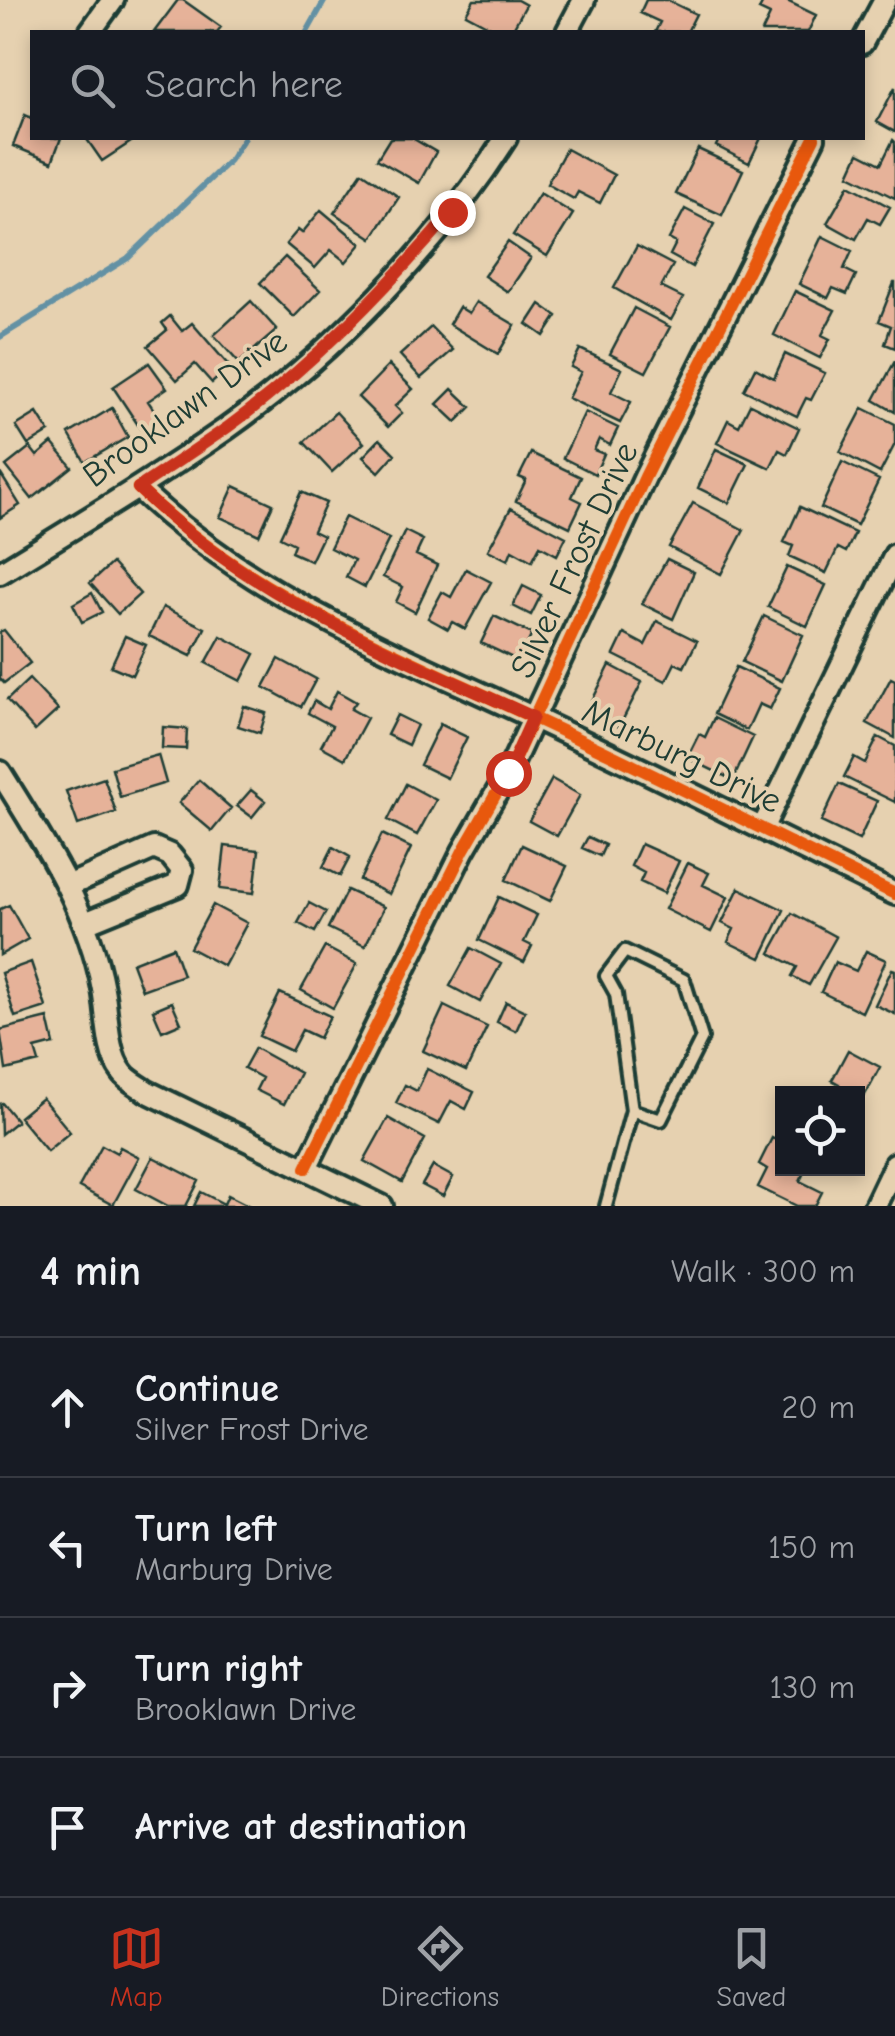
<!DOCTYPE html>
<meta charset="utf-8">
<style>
body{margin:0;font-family:"Comic Neue",sans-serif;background:#20242c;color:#f1f3f6}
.controls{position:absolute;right:30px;bottom:30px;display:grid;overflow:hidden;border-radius:0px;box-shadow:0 5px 15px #0003}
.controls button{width:90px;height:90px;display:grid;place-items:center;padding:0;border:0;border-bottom:2px solid #363941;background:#171b24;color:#f1f3f6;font:50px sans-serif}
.stop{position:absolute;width:30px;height:30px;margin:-22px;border:8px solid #c8321e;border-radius:50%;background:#fff}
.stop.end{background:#c8321e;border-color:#fff;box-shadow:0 2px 10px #0008}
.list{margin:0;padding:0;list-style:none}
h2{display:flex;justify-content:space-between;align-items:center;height:130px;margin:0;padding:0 40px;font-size:42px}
h2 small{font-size:32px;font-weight:400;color:#9ea1a6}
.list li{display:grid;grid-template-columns:65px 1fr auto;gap:30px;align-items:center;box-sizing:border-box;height:140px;padding:0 40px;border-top:2px solid #363941}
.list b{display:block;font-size:38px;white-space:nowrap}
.list p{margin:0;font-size:32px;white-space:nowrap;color:#9ea1a6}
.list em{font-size:32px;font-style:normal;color:#9ea1a6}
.icon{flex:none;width:55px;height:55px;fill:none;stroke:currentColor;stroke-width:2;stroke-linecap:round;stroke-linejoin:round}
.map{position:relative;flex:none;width:895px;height:1206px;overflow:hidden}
.search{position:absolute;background:#171b24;box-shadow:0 5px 15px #0003;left:30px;right:30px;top:30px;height:110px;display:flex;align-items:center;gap:25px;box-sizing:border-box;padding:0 35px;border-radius:0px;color:#9ea1a6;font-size:38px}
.sheet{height:690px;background:#171b24}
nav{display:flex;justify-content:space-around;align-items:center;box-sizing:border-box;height:140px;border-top:2px solid #363941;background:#171b24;font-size:28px;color:#9ea1a6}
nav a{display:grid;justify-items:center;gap:5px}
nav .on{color:#c8321e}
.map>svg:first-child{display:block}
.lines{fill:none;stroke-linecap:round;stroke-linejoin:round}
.stream{stroke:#6391a4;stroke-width:6}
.building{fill:#e6b299;stroke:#1f3d34;stroke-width:2.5}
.service-casing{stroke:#1f3d34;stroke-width:18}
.minor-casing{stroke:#1f3d34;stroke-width:28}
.service{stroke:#e6d1b0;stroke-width:10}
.minor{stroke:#e6d1b0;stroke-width:20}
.cycleway-casing{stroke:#e6d1b0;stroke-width:19}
.cycleway{stroke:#e8590c;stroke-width:12}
.route{stroke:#c8321e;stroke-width:12}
.labels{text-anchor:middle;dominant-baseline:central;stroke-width:8;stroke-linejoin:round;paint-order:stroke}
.street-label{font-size:35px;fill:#1f3d34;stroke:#e6d1b0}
</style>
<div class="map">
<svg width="895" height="1206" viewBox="0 0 895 1206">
<rect width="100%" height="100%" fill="#e6d1b0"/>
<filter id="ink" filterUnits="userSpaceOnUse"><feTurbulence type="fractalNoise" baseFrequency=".01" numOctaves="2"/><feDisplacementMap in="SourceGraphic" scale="20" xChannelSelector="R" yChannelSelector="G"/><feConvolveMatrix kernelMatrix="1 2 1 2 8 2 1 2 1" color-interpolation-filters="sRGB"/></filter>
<g filter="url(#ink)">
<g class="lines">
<path class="stream" d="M 307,32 L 325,0
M 0,337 L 128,258 L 230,160 L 244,138"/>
</g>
<path class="building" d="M 178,0 L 183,0 L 221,27 L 217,32 L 154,32 Z
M 474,0 L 517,0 L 526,5 L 511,32 L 500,32 L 466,14 Z
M 646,0 L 667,0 L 696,14 L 687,32 L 655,32 L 660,22 L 640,13 Z
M 764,0 L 785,0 L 816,15 L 808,32 L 762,32 L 770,15 L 759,10 Z
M 895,87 L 895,132 L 877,122 Z
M 25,115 L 32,118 L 32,138 L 61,138 L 52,162 L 13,146 Z
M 86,138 L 137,138 L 102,161 Z
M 390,138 L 412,138 L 436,152 L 419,183 L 377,159 Z
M 720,138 L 761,138 L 749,163 L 716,146 Z
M 893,140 L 895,142 L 895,198 L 849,175 L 859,153 L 881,164 Z
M 566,149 L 614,175 L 600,203 L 578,192 L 574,199 L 547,184 Z
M 698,149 L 743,170 L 722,215 L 676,194 Z
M 362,172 L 399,197 L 372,238 L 334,213 Z
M 849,185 L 890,207 L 880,224 L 868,218 L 856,239 L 827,223 Z
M 540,193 L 573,214 L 547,256 L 513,235 Z
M 685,209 L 714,224 L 692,267 L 670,255 L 676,243 L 669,239 Z
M 321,210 L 361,244 L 346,262 L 331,250 L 315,268 L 286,244 L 298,230 L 302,233 Z
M 822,236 L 852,251 L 844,269 L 856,275 L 847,294 L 833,288 L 828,298 L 799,284 Z
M 508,242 L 531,258 L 508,292 L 484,276 Z
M 637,246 L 673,265 L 661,287 L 683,298 L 671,320 L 614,288 Z
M 285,257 L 320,290 L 294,317 L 260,283 Z
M 894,283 L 895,283 L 895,348 L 885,344 L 891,326 L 879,321 Z
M 795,291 L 835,310 L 822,335 L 830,339 L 820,358 L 774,335 Z
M 251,301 L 277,330 L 239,363 L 214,335 Z
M 476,302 L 515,325 L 498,354 L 449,324 L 459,307 L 469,313 Z
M 540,304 L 557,316 L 544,336 L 527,324 Z
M 634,308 L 670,327 L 646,372 L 610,354 Z
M 170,316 L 182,331 L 192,323 L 230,367 L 212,383 L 195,364 L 177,380 L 148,346 L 167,330 L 162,323 Z
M 431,327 L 453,350 L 421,378 L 400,355 Z
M 580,349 L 622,369 L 611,392 L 631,402 L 620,423 L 568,398 L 581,372 L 571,367 Z
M 785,354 L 825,373 L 811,400 L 806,398 L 797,416 L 744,390 L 755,368 L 774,378 Z
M 895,361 L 895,412 L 874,400 Z
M 149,363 L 167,388 L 148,401 L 160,419 L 142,431 L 113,387 Z
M 389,365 L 413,389 L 395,406 L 402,413 L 388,427 L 358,397 Z
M 452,389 L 471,407 L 456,422 L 437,404 Z
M 750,404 L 799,428 L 787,454 L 779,450 L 770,468 L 717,443 L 728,420 L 739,426 Z
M 112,408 L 128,437 L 85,462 L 69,434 Z
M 863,408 L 895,424 L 895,444 L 880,473 L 840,452 Z
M 336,412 L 364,443 L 332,472 L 304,442 Z
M 585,412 L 618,428 L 610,445 L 599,439 L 594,450 L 604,454 L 595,474 L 563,458 Z
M 37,413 L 49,432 L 28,445 L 16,426 Z
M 380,439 L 395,454 L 379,472 L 363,457 Z
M 52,443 L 72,467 L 32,499 L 6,466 L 30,447 L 37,456 Z
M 716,449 L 748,464 L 729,503 L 698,488 Z
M 531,453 L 581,477 L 572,497 L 582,502 L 570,527 L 516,501 L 526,480 L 519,477 Z
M 842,462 L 879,480 L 857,525 L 821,508 Z
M 0,473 L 20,505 L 0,518 Z
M 234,486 L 273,504 L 259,535 L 220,517 Z
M 301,492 L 326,503 L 313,531 L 323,536 L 311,561 L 291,552 L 294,544 L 280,537 Z
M 693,503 L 744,530 L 721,574 L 669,547 Z
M 800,507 L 855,533 L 846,552 L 838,548 L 826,573 L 789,556 L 793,546 L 784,542 Z
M 511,508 L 566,537 L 557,555 L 540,546 L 532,561 L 512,550 L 508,560 L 488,550 Z
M 345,517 L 389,539 L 365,587 L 346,577 L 354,560 L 330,548 Z
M 405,531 L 423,540 L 416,555 L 437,565 L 415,612 L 396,602 L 403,587 L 383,577 Z
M 667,559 L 694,572 L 673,619 L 642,604 Z
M 112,563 L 140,594 L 118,614 L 90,583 Z
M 787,567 L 826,585 L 807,626 L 768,607 Z
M 466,569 L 491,582 L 465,629 L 452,622 L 448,629 L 428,618 L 442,592 L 451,597 Z
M 523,586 L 541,595 L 531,615 L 513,606 Z
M 92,593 L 102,612 L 82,622 L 73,604 Z
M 163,607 L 205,628 L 191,656 L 149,636 Z
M 494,616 L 532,634 L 519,661 L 481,643 Z
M 764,616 L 803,635 L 782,681 L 742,662 Z
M 657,621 L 697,641 L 684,667 L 675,663 L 666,681 L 614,655 L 624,634 L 645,645 Z
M 4,630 L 30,663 L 4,683 L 0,679 L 0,632 Z
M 125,636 L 146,645 L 132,675 L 111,666 Z
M 221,636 L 255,654 L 241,681 L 206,663 Z
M 279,659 L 316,679 L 301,707 L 264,687 Z
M 610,665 L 642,682 L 619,727 L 587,711 Z
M 736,667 L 780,688 L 770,709 L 759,704 L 747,730 L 714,714 Z
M 891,678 L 895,680 L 895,738 L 867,723 Z
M 29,679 L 58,710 L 35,731 L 7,700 Z
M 337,691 L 356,702 L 351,709 L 367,718 L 345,759 L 321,746 L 332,726 L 308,713 L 314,701 L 328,709 Z
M 244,706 L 266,713 L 260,733 L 238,726 Z
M 397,715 L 417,725 L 408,745 L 387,735 Z
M 714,718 L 753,737 L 733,780 L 687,758 L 699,734 L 705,737 Z
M 440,724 L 467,737 L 447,778 L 420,765 Z
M 163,727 L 187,729 L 186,749 L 162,748 Z
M 878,737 L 895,746 L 895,802 L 844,777 L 854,757 L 865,763 Z
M 158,755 L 166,783 L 120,797 L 112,768 Z
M 104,778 L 116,812 L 78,825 L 66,791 Z
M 552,779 L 580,795 L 557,836 L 529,821 Z
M 199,780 L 231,808 L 212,831 L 179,803 Z
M 406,784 L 436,800 L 417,835 L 388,820 Z
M 839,784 L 877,801 L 859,840 L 821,822 Z
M 251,790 L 265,801 L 252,817 L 237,806 Z
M 382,834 L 411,848 L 389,894 L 360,880 Z
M 588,837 L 605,845 L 600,856 L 582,848 Z
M 641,844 L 679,861 L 664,893 L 640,882 L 644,873 L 631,866 Z
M 522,845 L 567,866 L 550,901 L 506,880 Z
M 225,846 L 259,850 L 254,893 L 220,889 Z
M 333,847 L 350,857 L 340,876 L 323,867 Z
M 688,863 L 709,873 L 703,885 L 728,897 L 711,932 L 665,909 Z
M 739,888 L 784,910 L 761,958 L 728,942 L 734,929 L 722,923 Z
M 347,890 L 384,907 L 365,946 L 328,928 Z
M 499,897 L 537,915 L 524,942 L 532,946 L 524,962 L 479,940 Z
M 309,903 L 326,912 L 315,932 L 298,923 Z
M 9,905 L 28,939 L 0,955 L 0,909 Z
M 213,905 L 247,923 L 224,966 L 190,948 Z
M 792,913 L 836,937 L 809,985 L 792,976 L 797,967 L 770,953 Z
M 173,947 L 183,975 L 142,990 L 132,963 Z
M 325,947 L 357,964 L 333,1008 L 301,990 Z
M 471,948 L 501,964 L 480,1002 L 450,986 Z
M 866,951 L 886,960 L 862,1012 L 821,992 L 835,962 L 856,971 Z
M 31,962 L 46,1007 L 15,1017 L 1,973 Z
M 892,969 L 895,970 L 895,1014 L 875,1005 Z
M 280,993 L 330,1016 L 319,1038 L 302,1030 L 291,1051 L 259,1036 Z
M 172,1002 L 181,1023 L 162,1031 L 153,1010 Z
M 506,1002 L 525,1011 L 516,1031 L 497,1022 Z
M 444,1006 L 487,1027 L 466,1071 L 423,1051 Z
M 48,1018 L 54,1044 L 35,1049 L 39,1062 L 6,1070 L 0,1030 Z
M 255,1048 L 300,1073 L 284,1104 L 256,1090 L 262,1078 L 244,1068 Z
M 848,1050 L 880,1067 L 858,1108 L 858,1094 L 834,1094 L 839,1084 L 832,1080 Z
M 427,1069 L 474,1092 L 466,1109 L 451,1101 L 439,1124 L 396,1103 L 405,1085 L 417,1091 Z
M 42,1098 L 70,1132 L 47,1151 L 19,1117 Z
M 2,1103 L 17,1121 L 1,1134 L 0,1104 Z
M 388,1118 L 425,1139 L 402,1182 L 364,1161 Z
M 772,1138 L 782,1143 L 782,1168 L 806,1168 L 800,1181 L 822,1192 L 815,1206 L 797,1206 L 758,1187 L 767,1169 L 759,1164 Z
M 102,1145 L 117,1153 L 120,1147 L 139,1157 L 113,1205 L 79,1187 Z
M 153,1157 L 199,1181 L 186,1206 L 168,1206 L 136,1189 Z
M 433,1166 L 453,1177 L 443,1196 L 422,1185 Z
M 201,1192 L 224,1204 L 228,1195 L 250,1206 L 194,1206 Z"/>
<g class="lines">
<defs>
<path id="service" d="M 625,951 L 684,980 L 702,1038 L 661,1120 L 632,1110 L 616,994 L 606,976 Z
M 606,1206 L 632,1110"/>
<path id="minor" d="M 90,32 L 113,0
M 567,32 L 584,0
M 862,43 L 885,0
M 138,488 C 251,597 394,652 534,718 C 656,775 775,836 895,894
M 0,573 C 76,526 153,480 226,429 C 331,355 437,246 506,138
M 0,772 C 43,841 88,908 103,989 C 108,1014 106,1052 122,1072 C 127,1080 138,1085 146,1091 L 382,1206
M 763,827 L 895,555
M 68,886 L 154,848 L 170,855 L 182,870 L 178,885 L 85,923
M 306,1168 L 463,851 L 508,773 L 645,477 L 814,138
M 875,1206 L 895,1164"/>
</defs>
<use href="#service" class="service-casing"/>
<use href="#minor" class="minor-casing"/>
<use href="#service" class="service"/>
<use href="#minor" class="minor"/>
<defs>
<path id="cycleway" d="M 138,488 C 251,597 394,652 534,718 C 656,775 775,836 895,894
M 306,1168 L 463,851 L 508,773 L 645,477 L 814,138"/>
</defs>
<use href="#cycleway" class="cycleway-casing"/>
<use href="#cycleway" class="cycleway"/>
</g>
</g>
<g class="lines" filter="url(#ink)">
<path class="route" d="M 452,212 C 384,291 312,366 228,427 C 198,448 168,468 138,488 C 249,597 393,654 533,717 L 508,773"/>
</g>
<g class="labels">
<g class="street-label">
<text transform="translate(185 408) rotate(-36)">Brooklawn Drive</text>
<text transform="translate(574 560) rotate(-65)">Silver Frost Drive</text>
<text transform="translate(682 756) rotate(26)">Marburg Drive</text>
</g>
</g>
</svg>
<div class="controls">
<button><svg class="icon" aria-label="locate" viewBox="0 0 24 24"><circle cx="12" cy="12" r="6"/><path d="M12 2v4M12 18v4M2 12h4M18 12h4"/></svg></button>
</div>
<div class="stop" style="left:508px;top:773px"></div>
<div class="stop end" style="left:452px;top:212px"></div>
<div class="search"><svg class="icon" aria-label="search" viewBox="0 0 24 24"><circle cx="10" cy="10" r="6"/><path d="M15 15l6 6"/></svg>Search here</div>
</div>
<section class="sheet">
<h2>4 min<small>Walk · 300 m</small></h2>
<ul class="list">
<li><svg class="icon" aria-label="ahead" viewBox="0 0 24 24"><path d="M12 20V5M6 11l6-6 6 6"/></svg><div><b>Continue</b><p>Silver Frost Drive</p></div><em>20 m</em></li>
<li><svg class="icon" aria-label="left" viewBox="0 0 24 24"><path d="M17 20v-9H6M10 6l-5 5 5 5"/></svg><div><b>Turn left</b><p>Marburg Drive</p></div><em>150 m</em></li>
<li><svg class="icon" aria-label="right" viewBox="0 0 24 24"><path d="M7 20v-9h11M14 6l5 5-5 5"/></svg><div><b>Turn right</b><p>Brooklawn Drive</p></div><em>130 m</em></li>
<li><svg class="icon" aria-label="arrive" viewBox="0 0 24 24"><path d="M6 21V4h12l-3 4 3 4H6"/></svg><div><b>Arrive at destination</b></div></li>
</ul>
</section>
<nav>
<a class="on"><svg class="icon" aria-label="map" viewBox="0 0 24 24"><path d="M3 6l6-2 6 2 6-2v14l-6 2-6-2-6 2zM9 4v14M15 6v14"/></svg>Map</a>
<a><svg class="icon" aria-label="directions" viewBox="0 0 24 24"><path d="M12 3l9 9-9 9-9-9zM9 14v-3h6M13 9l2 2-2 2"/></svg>Directions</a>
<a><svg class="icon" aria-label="saved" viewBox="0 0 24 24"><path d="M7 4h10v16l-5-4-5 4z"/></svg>Saved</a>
</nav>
